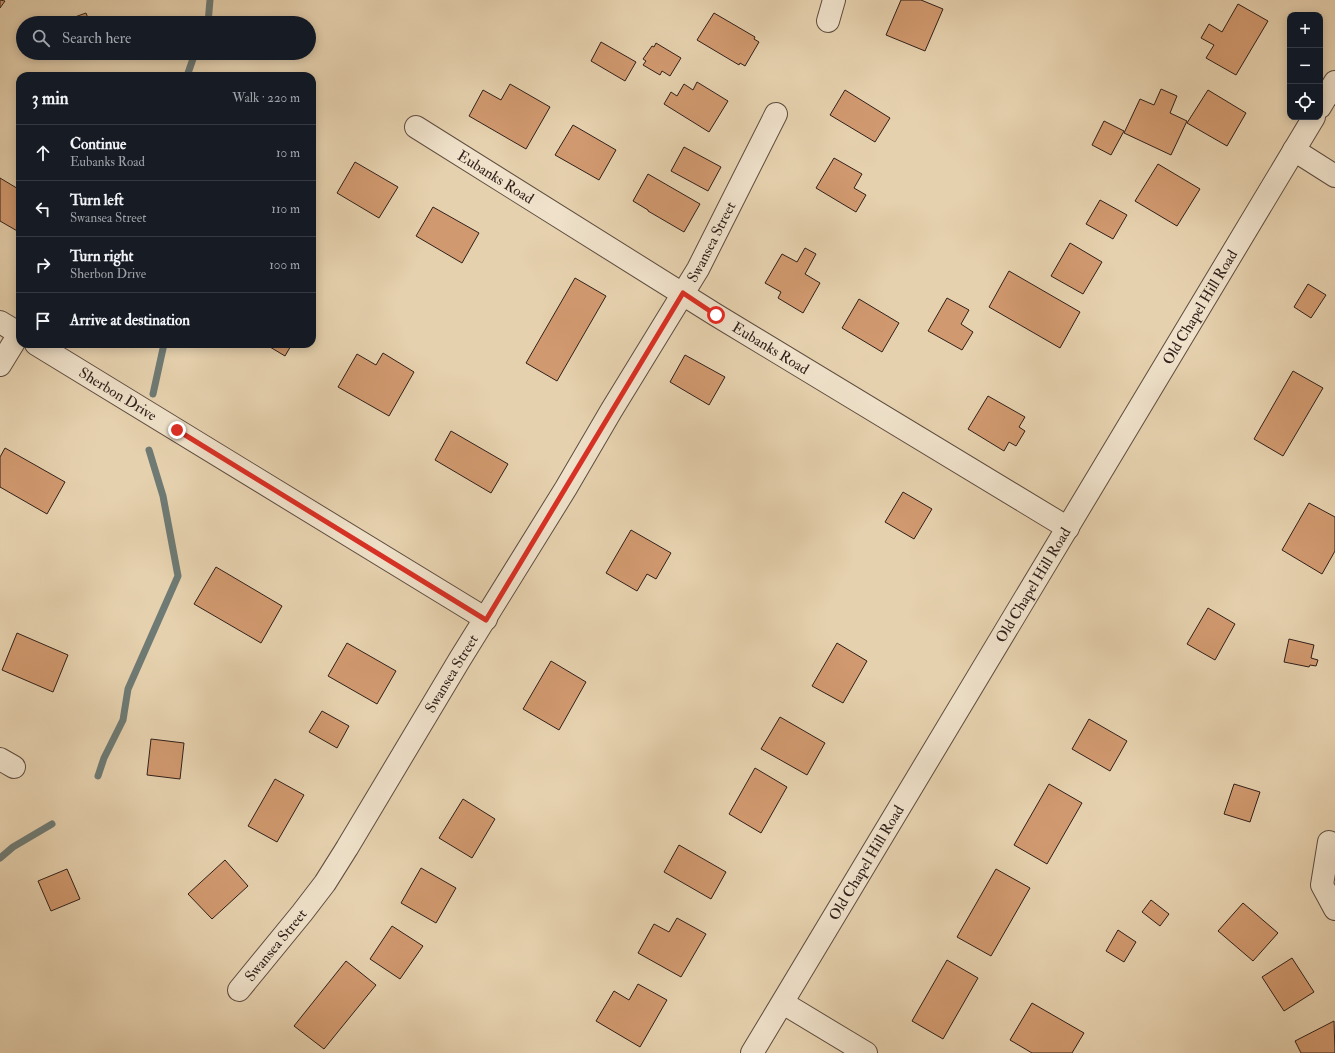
<!DOCTYPE html>
<meta charset="utf-8">
<style>
body{margin:0;font-family:"IM FELL Double Pica",serif;background:#242831;color:#f1f3f6}
.controls{position:absolute;right:12px;top:12px;display:grid;overflow:hidden;border-radius:8px;box-shadow:0 2px 10px #0003}
.controls button{width:36px;height:36px;display:grid;place-items:center;padding:0;border:0;border-bottom:1px solid #363941;background:#171b24;color:#f1f3f6;font:20px sans-serif}
.stop{position:absolute;width:12px;height:12px;margin:-9px;border:3px solid #d93025;border-radius:50%;background:#fff}
.stop.end{background:#d93025;border-color:#fff;box-shadow:0 1px 4px #0008}
.list{margin:0;padding:0;list-style:none}
h2{display:flex;justify-content:space-between;align-items:center;height:52px;margin:0;padding:0 16px;font-size:17px}
h2 small{font-size:13px;font-weight:400;color:#9ea1a6}
.list li{display:grid;grid-template-columns:26px 1fr auto;gap:12px;align-items:center;box-sizing:border-box;height:56px;padding:0 16px;border-top:1px solid #363941}
.list b{display:block;font-size:15px;white-space:nowrap}
.list p{margin:0;font-size:13px;white-space:nowrap;color:#9ea1a6}
.list em{font-size:13px;font-style:normal;color:#9ea1a6}
.icon{flex:none;width:22px;height:22px;fill:none;stroke:currentColor;stroke-width:2;stroke-linecap:round;stroke-linejoin:round}
.map{position:relative;flex:none;width:1335px;height:1053px;overflow:hidden}
.search{position:absolute;background:#171b24;box-shadow:0 2px 10px #0003;left:16px;top:16px;width:300px;height:44px;display:flex;align-items:center;gap:10px;box-sizing:border-box;padding:0 14px;border-radius:22px;color:#9ea1a6;font-size:15px}
.panel{position:absolute;background:#171b24;box-shadow:0 2px 10px #0003;left:16px;top:72px;width:300px;height:276px;border-radius:12px}
.map>svg:first-child{display:block}
.lines{fill:none;stroke-linecap:round;stroke-linejoin:round}
.stream{stroke:#6e7a74;stroke-width:7}
.building{fill:#d1996f;stroke:#30201a}
.street-casing{stroke:#5e4c3f;stroke-width:24}
.street{stroke:#efe1ca;stroke-width:22}
.route{stroke:#d93025;stroke-width:5}
.labels{text-anchor:middle;dominant-baseline:central;stroke-width:3.5;stroke-linejoin:round;paint-order:stroke}
.street-label{font-size:15px;fill:#30201a;stroke:#efe1ca}
</style>
<div class="map">
<svg width="1335" height="1053" viewBox="0 0 1335 1053">
<rect width="100%" height="100%" fill="#e6d1ae"/>
<filter id="stains"><feTurbulence type="fractalNoise" baseFrequency=".005" numOctaves="4"/><feColorMatrix values="0 0 0 0 .2 0 0 0 0 .09 0 0 0 0 .02 0 0 0 .5 -.17"/></filter>
<radialGradient id="worn" r=".72"><stop offset=".6" stop-color="#630" stop-opacity="0"/><stop offset="1" stop-color="#630" stop-opacity=".3"/></radialGradient>
<g class="lines">
<path class="stream" d="M 208,23 L 210,0
M 187,76 L 195,53
M 153,394 L 164,344
M 98,776 L 104,758 L 123,720 L 128,689 L 178,576 L 163,496 L 149,450
M 0,858 L 13,847 L 52,824"/>
</g>
<path class="building" d="M 0,0 L 5,1 L 0,8 Z
M 901,0 L 921,0 L 943,9 L 925,51 L 886,35 Z
M 1238,4 L 1268,21 L 1236,75 L 1206,58 L 1214,45 L 1201,38 L 1209,24 L 1222,32 Z
M 86,13 L 90,23 L 64,23 L 73,20 L 72,18 Z
M 714,13 L 755,37 L 754,39 L 759,42 L 745,66 L 740,63 L 739,65 L 697,40 Z
M 601,42 L 636,62 L 625,81 L 591,61 Z
M 656,43 L 681,58 L 670,76 L 662,71 L 660,75 L 643,65 L 646,61 L 643,59 L 652,46 L 654,47 Z
M 60,53 L 80,53 L 62,59 Z
M 697,82 L 728,101 L 709,132 L 664,104 L 671,92 L 677,96 L 684,84 L 693,90 Z
M 510,84 L 550,107 L 526,149 L 469,116 L 483,90 L 501,100 Z
M 1161,89 L 1177,96 L 1170,113 L 1187,121 L 1171,155 L 1124,133 L 1140,99 L 1154,105 Z
M 845,90 L 890,118 L 875,142 L 830,115 Z
M 1208,90 L 1246,113 L 1227,146 L 1187,123 Z
M 1104,121 L 1124,131 L 1111,155 L 1092,145 Z
M 573,125 L 616,150 L 599,180 L 555,155 Z
M 684,147 L 721,167 L 708,191 L 671,171 Z
M 834,158 L 862,174 L 854,188 L 866,195 L 856,212 L 816,188 Z
M 355,162 L 398,187 L 379,218 L 337,193 Z
M 1158,164 L 1200,189 L 1177,226 L 1135,201 Z
M 648,174 L 700,204 L 684,232 L 648,211 L 648,210 L 633,201 Z
M 0,178 L 20,190 L 20,229 L 19,232 L 0,221 Z
M 1100,200 L 1127,215 L 1113,239 L 1086,224 Z
M 433,207 L 479,233 L 462,263 L 416,236 Z
M 1070,243 L 1102,262 L 1083,294 L 1051,276 Z
M 805,248 L 816,254 L 805,274 L 820,283 L 803,313 L 778,298 L 781,292 L 765,283 L 782,254 L 797,262 Z
M 1009,271 L 1080,312 L 1060,348 L 989,307 Z
M 575,278 L 606,296 L 557,381 L 526,363 Z
M 1308,284 L 1326,295 L 1311,318 L 1294,307 Z
M 947,298 L 969,310 L 961,324 L 973,332 L 962,350 L 928,331 Z
M 859,299 L 899,323 L 882,352 L 842,328 Z
M 265,344 L 292,344 L 285,356 Z
M 383,353 L 414,372 L 389,416 L 338,387 L 357,354 L 376,365 Z
M 685,355 L 725,377 L 709,405 L 670,382 Z
M 1293,371 L 1323,388 L 1283,456 L 1254,439 Z
M 988,396 L 1025,417 L 1019,427 L 1025,431 L 1016,446 L 1009,442 L 1004,451 L 968,429 Z
M 451,431 L 508,464 L 491,493 L 435,460 Z
M 5,448 L 65,482 L 47,514 L 0,487 L 0,457 Z
M 903,492 L 932,509 L 914,539 L 885,522 Z
M 1309,503 L 1335,517 L 1335,551 L 1322,574 L 1282,550 Z
M 631,530 L 671,553 L 656,579 L 647,574 L 637,591 L 606,573 Z
M 216,567 L 282,606 L 261,643 L 194,604 Z
M 1208,608 L 1235,624 L 1215,660 L 1187,644 Z
M 17,633 L 68,655 L 53,692 L 2,670 Z
M 1289,639 L 1314,645 L 1311,658 L 1318,660 L 1316,666 L 1310,665 L 1309,667 L 1284,662 Z
M 347,643 L 396,671 L 377,704 L 328,676 Z
M 837,643 L 867,661 L 843,703 L 812,686 Z
M 551,661 L 586,682 L 559,730 L 523,709 Z
M 322,711 L 349,726 L 337,748 L 309,732 Z
M 780,717 L 825,743 L 807,775 L 761,749 Z
M 1089,719 L 1127,741 L 1110,771 L 1072,749 Z
M 151,739 L 184,743 L 180,779 L 147,775 Z
M 755,768 L 787,787 L 761,833 L 729,814 Z
M 275,779 L 304,795 L 277,842 L 248,826 Z
M 1049,784 L 1082,803 L 1047,864 L 1014,845 Z
M 1234,784 L 1260,792 L 1250,822 L 1224,814 Z
M 463,799 L 495,819 L 472,858 L 439,838 Z
M 679,845 L 726,872 L 711,899 L 664,872 Z
M 225,860 L 248,886 L 212,919 L 188,894 Z
M 421,868 L 456,888 L 436,923 L 401,903 Z
M 67,869 L 80,899 L 51,911 L 38,881 Z
M 996,869 L 1030,888 L 991,956 L 957,937 Z
M 1151,900 L 1169,914 L 1160,926 L 1142,912 Z
M 1243,903 L 1278,933 L 1253,961 L 1218,931 Z
M 677,918 L 706,934 L 681,977 L 638,953 L 654,924 L 669,932 Z
M 392,926 L 423,946 L 400,979 L 370,959 Z
M 1118,930 L 1136,942 L 1124,962 L 1106,951 Z
M 1292,958 L 1314,992 L 1284,1011 L 1262,977 Z
M 947,960 L 978,978 L 943,1039 L 912,1021 Z
M 346,961 L 376,985 L 324,1049 L 294,1026 Z
M 638,984 L 667,1000 L 640,1047 L 596,1021 L 614,991 L 629,1000 Z
M 1032,1003 L 1084,1033 L 1072,1053 L 1032,1053 L 1010,1040 Z
M 1334,1021 L 1335,1053 L 1301,1053 L 1295,1041 Z"/>
<g class="lines">
<defs>
<g id="street">
<path d="M 828,21 L 834,0"/>
<path d="M 1320,107 L 1335,82"/>
<path id="s1" d="M 416,127 L 716,315 L 1068,528"/>
<path d="M 1294,150 L 1335,176"/>
<path d="M 0,322 L 20,334"/>
<path id="s2" d="M 36,344 L 486,619"/>
<path d="M 0,365 L 19,334"/>
<path d="M 0,759 L 14,767"/>
<path d="M 1329,842 L 1322,885 L 1335,909"/>
<path id="s3" d="M 239,990 L 302,913 L 325,883 L 347,848 L 460,659 L 566,488 L 611,411 L 698,269 L 776,114"/>
<path d="M 783,1003 L 866,1053"/>
<path id="s4" d="M 752,1053 L 1314,117"/>
</g>
</defs>
<use href="#street" class="street-casing"/>
<use href="#street" class="street"/>
</g>
<g class="lines">
<path class="route" d="M 177,430 L 486,620 C 552,511 617,402 683,293 L 716,315"/>
</g>
<g class="labels">
<g class="street-label">
<text stroke="none"><textPath href="#s1" startOffset="94">Eubanks Road</textPath></text>
<text stroke="none"><textPath href="#s3" startOffset="886">Swansea Street</textPath></text>
<text stroke="none"><textPath href="#s4" startOffset="870">Old Chapel Hill Road</textPath></text>
<text stroke="none"><textPath href="#s1" startOffset="418">Eubanks Road</textPath></text>
<text stroke="none"><textPath href="#s2" startOffset="96">Sherbon Drive</textPath></text>
<text stroke="none"><textPath href="#s4" startOffset="546">Old Chapel Hill Road</textPath></text>
<text stroke="none"><textPath href="#s3" startOffset="382">Swansea Street</textPath></text>
<text stroke="none"><textPath href="#s4" startOffset="222">Old Chapel Hill Road</textPath></text>
<text stroke="none"><textPath href="#s3" startOffset="58">Swansea Street</textPath></text>
</g>
</g>
<rect width="100%" height="100%" filter="url(#stains)"/>
<rect width="100%" height="100%" fill="url(#worn)"/>
</svg>
<div class="controls">
<button>+</button>
<button>−</button>
<button><svg class="icon" aria-label="locate" viewBox="0 0 24 24"><circle cx="12" cy="12" r="6"/><path d="M12 2v4M12 18v4M2 12h4M18 12h4"/></svg></button>
</div>
<div class="stop" style="left:716px;top:315px"></div>
<div class="stop end" style="left:177px;top:430px"></div>
<div class="search"><svg class="icon" aria-label="search" viewBox="0 0 24 24"><circle cx="10" cy="10" r="6"/><path d="M15 15l6 6"/></svg>Search here</div>
<section class="panel">
<h2>3 min<small>Walk · 220 m</small></h2>
<ul class="list">
<li><svg class="icon" aria-label="ahead" viewBox="0 0 24 24"><path d="M12 20V5M6 11l6-6 6 6"/></svg><div><b>Continue</b><p>Eubanks Road</p></div><em>10 m</em></li>
<li><svg class="icon" aria-label="left" viewBox="0 0 24 24"><path d="M17 20v-9H6M10 6l-5 5 5 5"/></svg><div><b>Turn left</b><p>Swansea Street</p></div><em>110 m</em></li>
<li><svg class="icon" aria-label="right" viewBox="0 0 24 24"><path d="M7 20v-9h11M14 6l5 5-5 5"/></svg><div><b>Turn right</b><p>Sherbon Drive</p></div><em>100 m</em></li>
<li><svg class="icon" aria-label="arrive" viewBox="0 0 24 24"><path d="M6 21V4h12l-3 4 3 4H6"/></svg><div><b>Arrive at destination</b></div></li>
</ul>
</section>
</div>
